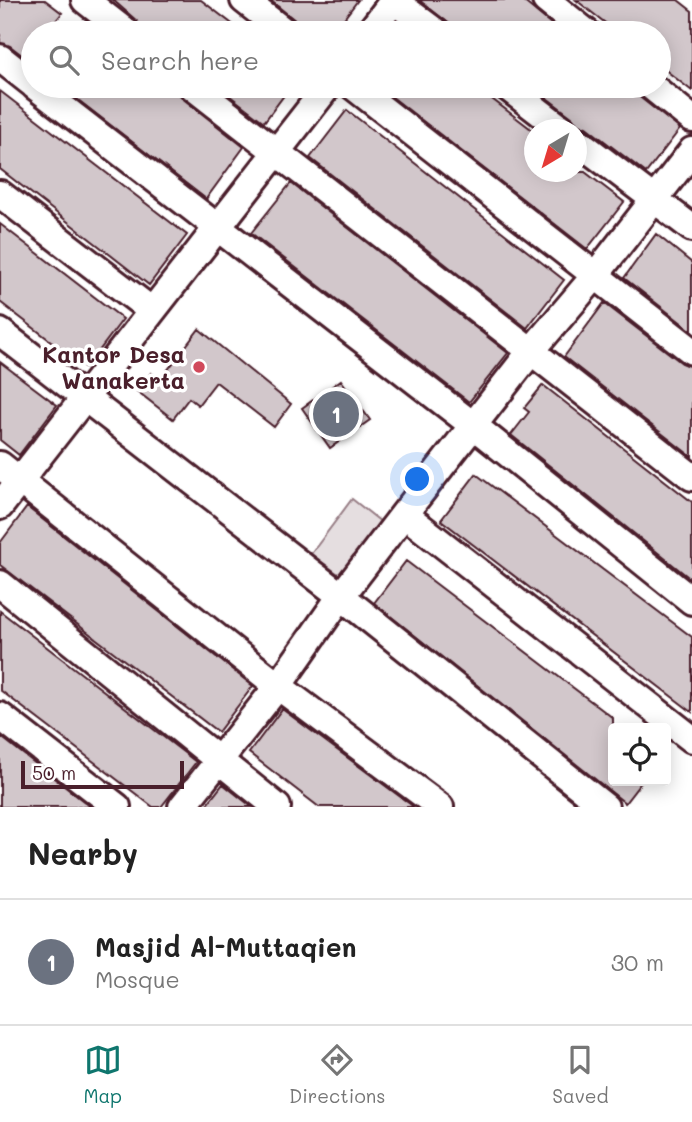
<!DOCTYPE html>
<style>
body{margin:0;font-family:Mali,sans-serif;background:#f2f2f2;color:#222}
.controls{position:absolute;right:21px;bottom:21px;display:grid;overflow:hidden;border-radius:7px;box-shadow:0 4px 18px #0003}
.controls button{width:63px;height:63px;display:grid;place-items:center;padding:0;border:0;border-bottom:2px solid #e0e0e0;background:#fff;color:#222;font:35px sans-serif}
.compass{position:absolute;left:524px;top:119px;width:63px;height:63px;border-radius:50%;background:#fff;box-shadow:0 4px 18px #0003;rotate:218deg}
.scale{position:absolute;left:21px;bottom:18px;width:163px;box-sizing:border-box;padding-left:7px;border:4px solid #4a1f2b;border-top:0;font-size:19px;line-height:24px;white-space:nowrap;color:#4a1f2b;-webkit-text-stroke:5px #fff;paint-order:stroke}
.you{position:absolute;left:418px;top:480px;width:24px;height:24px;margin:-18px;border:5px solid #fff;border-radius:50%;background:#1a73e8;box-shadow:0 0 0 10px #1a73e833}
.badge{display:grid;place-items:center;width:46px;height:46px;border-radius:50%;background:#0f766e;color:#fff;font-size:23px;font-weight:700}
.pin{position:absolute;translate:-50% -50%;border:4px solid #fff;box-shadow:0 2px 7px #0006}
.list{margin:0;padding:0;list-style:none}
h2{display:flex;justify-content:space-between;align-items:center;height:91px;margin:0;padding:0 28px;font-size:30px}
h2 small{font-size:23px;font-weight:400;color:#767676}
.list li{display:grid;grid-template-columns:46px 1fr auto;gap:21px;align-items:center;box-sizing:border-box;height:126px;padding:0 28px;border-top:2px solid #e0e0e0}
.list b{display:block;font-size:26px;white-space:nowrap}
.list p{margin:0;font-size:23px;white-space:nowrap;color:#767676}
.list em{font-size:23px;font-style:normal;color:#767676}
.icon{flex:none;width:38px;height:38px;fill:none;stroke:currentColor;stroke-width:2;stroke-linecap:round;stroke-linejoin:round}
.map{position:relative;flex:none;width:692px;height:807px;overflow:hidden}
.search{position:absolute;background:#fff;box-shadow:0 4px 18px #0003;left:21px;right:21px;top:21px;height:77px;display:flex;align-items:center;gap:18px;box-sizing:border-box;padding:0 24px;border-radius:38px;color:#767676;font-size:26px}
.sheet{height:217px;background:#fff}
nav{display:flex;justify-content:space-around;align-items:center;box-sizing:border-box;height:98px;border-top:2px solid #e0e0e0;background:#fff;font-size:19px;color:#767676}
nav a{display:grid;justify-items:center;gap:4px}
nav .on{color:#0f766e}
.map>svg:first-child{display:block}
.green{fill:#e5dee0;stroke:#987e86;stroke-width:2}
.building{fill:#d2c7cb;stroke:#4a1f2b;stroke-width:2}
.lines{fill:none;stroke-linecap:round;stroke-linejoin:round}
.street-casing{stroke:#4a1f2b;stroke-width:32}
.street{stroke:#fff;stroke-width:26}
.poi-dot{fill:#d1495b;stroke:#fff;stroke-width:2.5}
.labels{text-anchor:middle;dominant-baseline:central;stroke-width:7;stroke-linejoin:round;paint-order:stroke}
.poi-label{font-size:23px;font-weight:bold;fill:#4a1f2b;stroke:#fff;text-anchor:end}
</style>
<div class="map">
<svg width="692" height="807" viewBox="0 0 692 807">
<rect width="100%" height="100%" fill="#fff"/>
<filter id="ink" filterUnits="userSpaceOnUse"><feTurbulence type="fractalNoise" baseFrequency=".0143" numOctaves="2"/><feDisplacementMap in="SourceGraphic" scale="14" xChannelSelector="R" yChannelSelector="G"/><feConvolveMatrix kernelMatrix="1 2 1 2 8 2 1 2 1" color-interpolation-filters="sRGB"/></filter>
<g filter="url(#ink)">
<path class="green" d="M 352,499 L 381,522 L 341,576 L 311,554 Z"/>
<path class="building" d="M 0,0 L 45,0 L 62,13 L 46,33 L 33,33 L 33,50 L 27,59 L 10,46 L 0,43 Z
M 113,0 L 201,0 L 244,33 L 142,33 L 137,21 Z
M 270,0 L 358,0 L 333,33 L 305,33 L 296,21 Z
M 419,0 L 522,0 L 562,33 L 461,33 Z
M 576,0 L 678,0 L 692,11 L 692,91 L 659,65 L 659,33 L 618,33 Z
M 60,86 L 177,86 L 182,98 L 244,147 L 206,199 Z
M 217,86 L 291,86 L 264,122 Z
M 378,86 L 475,86 L 535,132 L 535,172 L 585,172 L 624,202 L 587,249 Z
M 531,86 L 632,86 L 641,98 L 680,129 L 646,173 L 586,127 L 578,125 L 573,118 Z
M 0,91 L 187,235 L 149,285 L 0,169 Z
M 347,110 L 564,280 L 527,328 L 310,158 Z
M 291,183 L 508,353 L 469,402 L 251,233 Z
M 0,224 L 123,319 L 86,368 L 0,302 Z
M 656,234 L 692,263 L 692,331 L 624,278 Z
M 604,303 L 682,363 L 692,366 L 692,457 L 564,357 Z
M 199,329 L 291,404 L 274,427 L 216,382 L 198,405 L 189,398 L 173,419 L 137,391 L 151,373 L 160,380 Z
M 0,362 L 57,405 L 19,455 L 0,440 Z
M 341,380 L 370,420 L 330,448 L 302,408 Z
M 543,385 L 692,502 L 692,580 L 511,435 L 529,412 L 524,408 Z
M 476,474 L 692,637 L 692,712 L 441,520 Z
M 27,507 L 253,686 L 218,732 L 0,565 L 0,543 Z
M 406,561 L 613,718 L 613,781 L 642,781 L 625,803 L 374,603 Z
M 0,611 L 196,762 L 161,807 L 153,807 L 0,690 Z
M 282,709 L 414,807 L 319,807 L 249,753 Z
M 0,736 L 91,807 L 0,807 Z
M 223,784 L 252,807 L 205,807 Z"/>
<g class="lines">
<defs>
<path id="street" d="M 85,0 L 127,33
M 244,0 L 286,33
M 393,0 L 437,33
M 546,0 L 587,33
M 369,33 L 394,0
M 0,58 L 33,84
M 35,86 L 474,426 L 692,601
M 192,86 L 692,477
M 353,86 L 692,351
M 506,86 L 563,130
M 651,86 L 692,119
M 576,140 L 692,228
M 0,194 L 152,311
M 0,332 L 341,596 L 605,807
M 0,465 L 278,686 L 440,807
M 0,506 L 328,86
M 404,514 L 692,739
M 0,584 L 277,807
M 0,716 L 117,807
M 182,807 L 278,686 L 341,596 L 404,514 L 532,350 L 594,277 L 692,151"/>
</defs>
<use href="#street" class="street-casing"/>
<use href="#street" class="street"/>
</g>
</g>
<circle class="poi-dot" cx="199" cy="367" r="7"/>
<g class="labels">
<g class="poi-label">
<text x="185" y="354">Kantor Desa<tspan x="185" dy="26">Wanakerta</tspan></text>
</g>
</g>
</svg>
<div class="controls">
<button><svg class="icon" aria-label="locate" viewBox="0 0 24 24"><circle cx="12" cy="12" r="6"/><path d="M12 2v4M12 18v4M2 12h4M18 12h4"/></svg></button>
</div>
<svg class="compass" viewBox="-18 -18 36 36"><path d="M0-13l5 13h-10z" fill="#e53935"/><path d="M0 13l5-13h-10z" fill="#767676"/></svg>
<div class="scale">50 m</div>
<div class="you"></div>
<div class="pin badge" style="left:336px;top:414px;background:#6b7280">1</div>
<div class="search"><svg class="icon" aria-label="search" viewBox="0 0 24 24"><circle cx="10" cy="10" r="6"/><path d="M15 15l6 6"/></svg>Search here</div>
</div>
<section class="sheet">
<h2>Nearby<small></small></h2>
<ul class="list">
<li><span class="badge" style="background:#6b7280">1</span><div><b>Masjid Al-Muttaqien</b><p>Mosque</p></div><em>30 m</em></li>
</ul>
</section>
<nav>
<a class="on"><svg class="icon" aria-label="map" viewBox="0 0 24 24"><path d="M3 6l6-2 6 2 6-2v14l-6 2-6-2-6 2zM9 4v14M15 6v14"/></svg>Map</a>
<a><svg class="icon" aria-label="directions" viewBox="0 0 24 24"><path d="M12 3l9 9-9 9-9-9zM9 14v-3h6M13 9l2 2-2 2"/></svg>Directions</a>
<a><svg class="icon" aria-label="saved" viewBox="0 0 24 24"><path d="M7 4h10v16l-5-4-5 4z"/></svg>Saved</a>
</nav>
